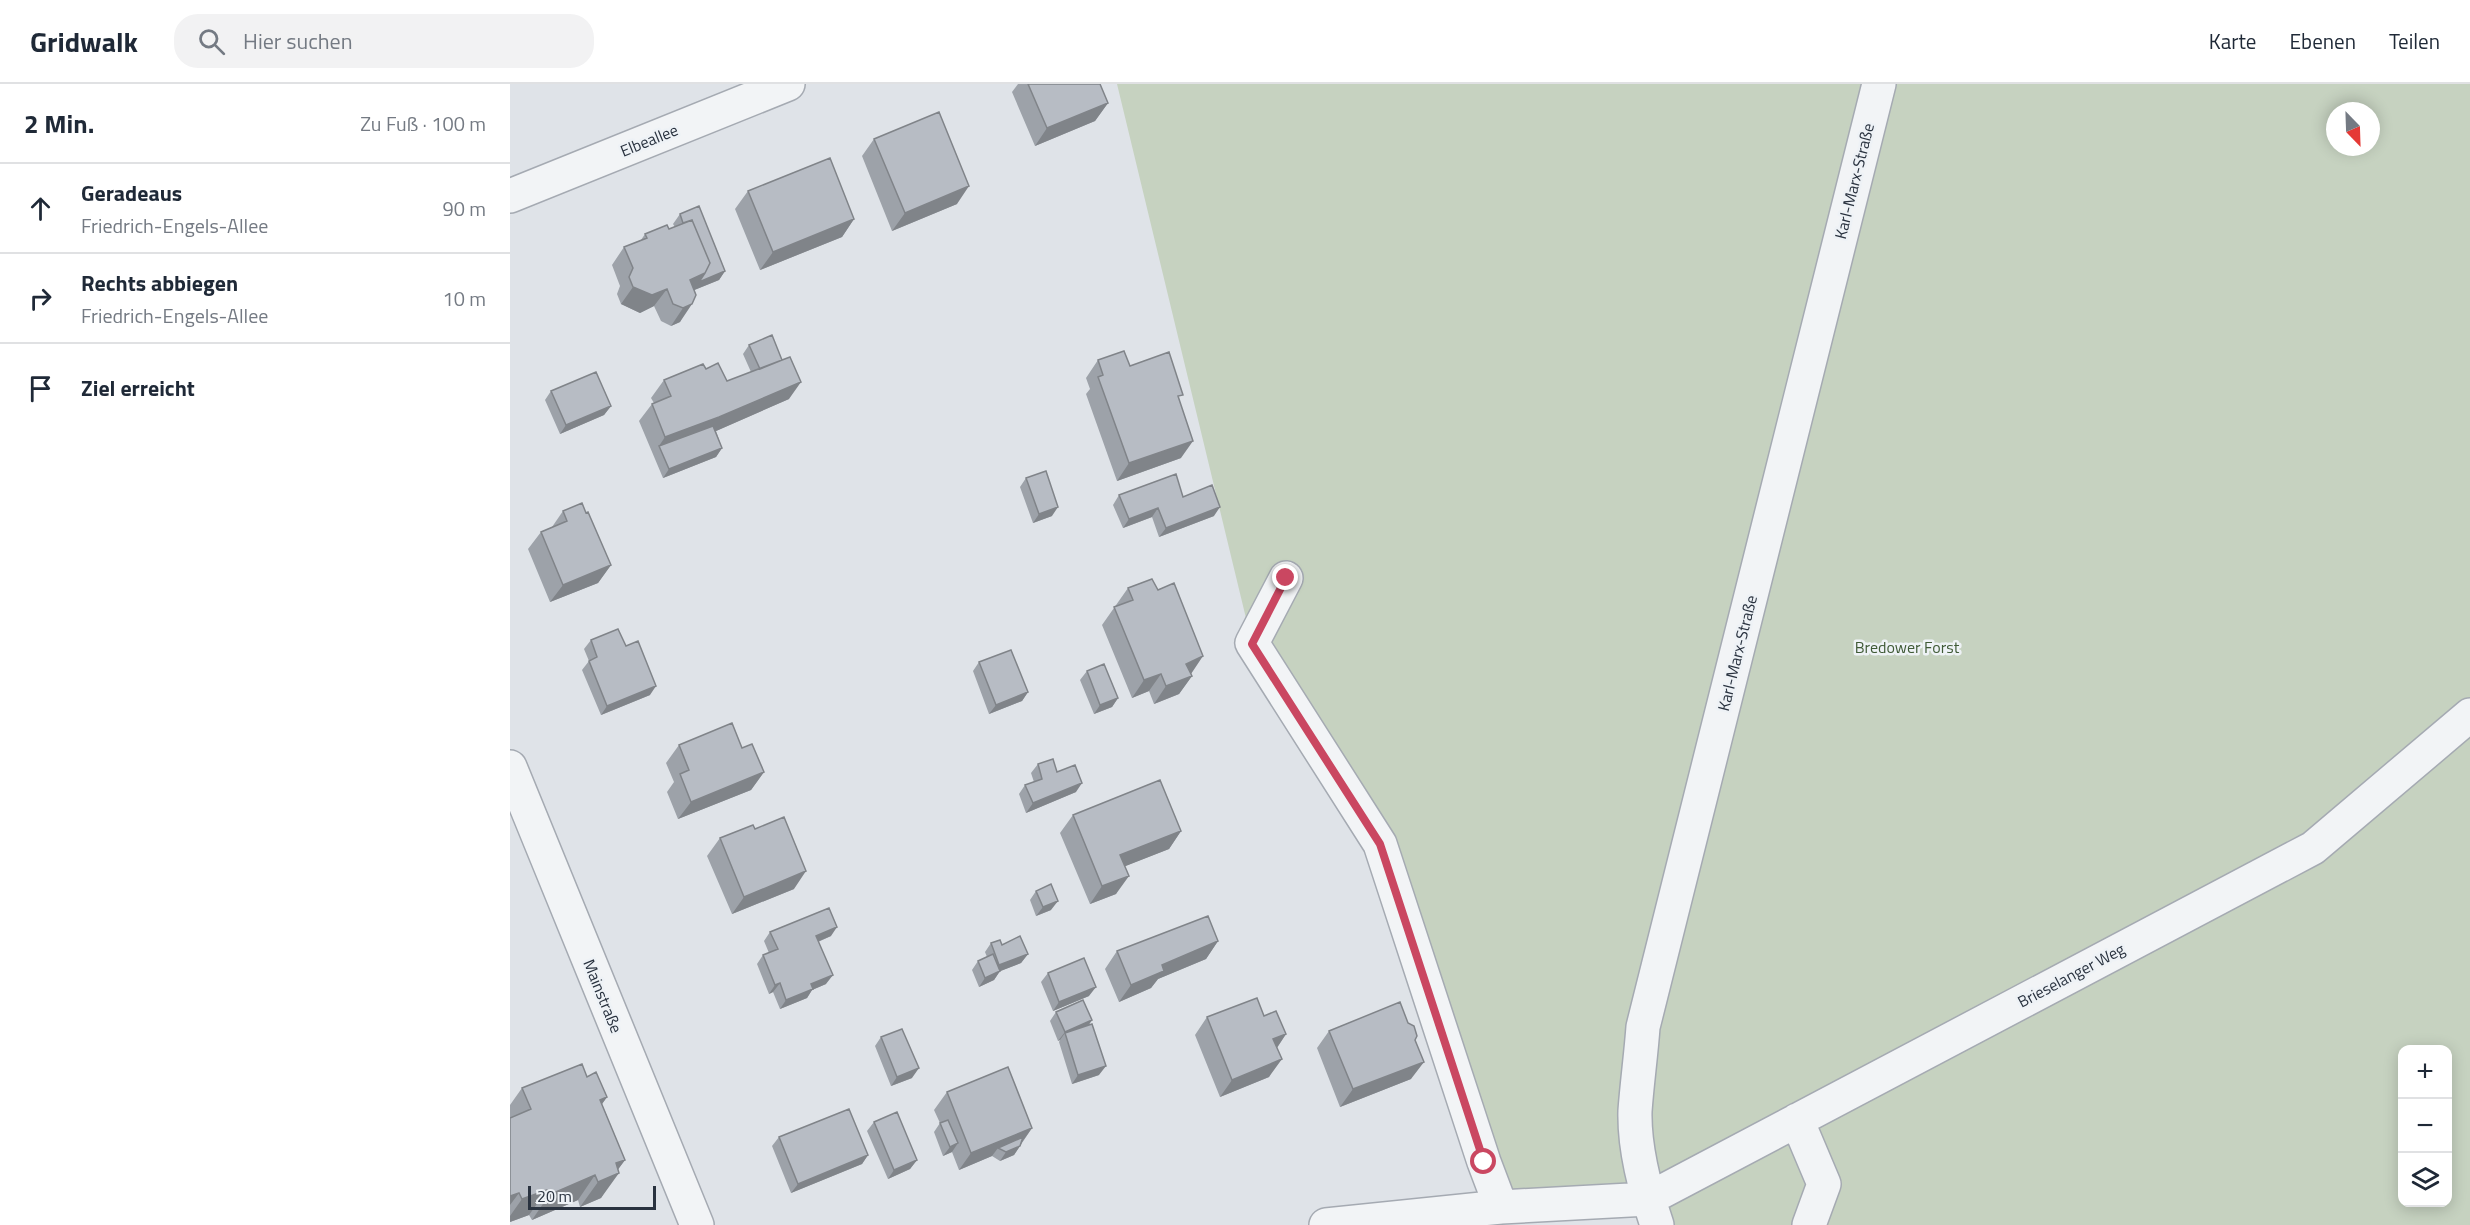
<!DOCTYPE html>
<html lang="de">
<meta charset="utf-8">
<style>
body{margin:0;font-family:"Titillium Web",sans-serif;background:#f2f2f3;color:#1f2937}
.controls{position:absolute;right:18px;bottom:18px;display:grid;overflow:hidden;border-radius:12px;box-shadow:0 3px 15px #0003}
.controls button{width:54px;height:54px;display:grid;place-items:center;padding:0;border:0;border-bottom:2px solid #e0e1e3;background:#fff;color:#1f2937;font:30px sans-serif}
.compass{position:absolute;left:1816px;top:18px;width:54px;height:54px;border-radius:50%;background:#fff;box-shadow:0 3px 15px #0003;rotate:157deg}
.scale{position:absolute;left:18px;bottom:15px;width:128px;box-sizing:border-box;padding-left:6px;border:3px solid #29323f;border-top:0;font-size:16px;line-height:21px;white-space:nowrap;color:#29323f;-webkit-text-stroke:4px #eef2f6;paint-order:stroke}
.stop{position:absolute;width:18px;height:18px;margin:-14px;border:4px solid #ca4761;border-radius:50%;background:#fff}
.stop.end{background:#ca4761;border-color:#fff;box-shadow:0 2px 6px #0008}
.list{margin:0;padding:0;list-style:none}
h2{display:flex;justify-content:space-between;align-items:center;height:78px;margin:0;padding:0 24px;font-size:26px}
h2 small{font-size:20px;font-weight:400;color:#747a83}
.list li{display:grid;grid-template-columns:39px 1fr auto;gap:18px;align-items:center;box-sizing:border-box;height:90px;padding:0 24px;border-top:2px solid #e0e1e3}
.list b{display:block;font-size:22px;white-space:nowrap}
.list p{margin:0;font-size:20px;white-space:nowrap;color:#747a83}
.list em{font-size:20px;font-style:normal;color:#747a83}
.icon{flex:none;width:33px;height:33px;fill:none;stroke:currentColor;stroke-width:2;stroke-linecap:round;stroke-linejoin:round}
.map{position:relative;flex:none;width:1960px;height:1141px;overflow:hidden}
header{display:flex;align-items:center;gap:36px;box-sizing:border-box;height:84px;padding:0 30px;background:#fff;border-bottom:2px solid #e0e1e3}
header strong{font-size:28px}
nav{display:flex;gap:33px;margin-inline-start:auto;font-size:21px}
.search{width:420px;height:54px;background:#f2f2f3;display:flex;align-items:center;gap:15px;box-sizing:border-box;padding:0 21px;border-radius:24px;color:#747a83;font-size:22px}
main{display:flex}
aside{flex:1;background:#fff}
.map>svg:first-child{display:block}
.green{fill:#c6d2c0;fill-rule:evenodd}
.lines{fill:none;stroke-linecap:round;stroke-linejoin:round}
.minor-casing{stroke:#a5aab2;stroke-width:36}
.minor{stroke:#f2f4f6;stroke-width:33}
.wall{fill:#9da2a9}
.shaded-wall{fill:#808489}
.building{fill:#b7bcc4;stroke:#808489;stroke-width:1.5}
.route{stroke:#ca4761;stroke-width:8}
.labels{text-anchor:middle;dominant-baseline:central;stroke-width:5;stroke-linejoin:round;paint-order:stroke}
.street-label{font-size:16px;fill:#29323f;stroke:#eef2f6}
.park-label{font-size:16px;fill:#3f5a36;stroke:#eef2f6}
</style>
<header>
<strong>Gridwalk</strong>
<div class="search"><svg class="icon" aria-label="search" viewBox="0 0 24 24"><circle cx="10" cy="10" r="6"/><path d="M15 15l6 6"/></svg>Hier suchen</div>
<nav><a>Karte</a><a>Ebenen</a><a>Teilen</a></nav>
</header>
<main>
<aside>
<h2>2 Min.<small>Zu Fuß · 100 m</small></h2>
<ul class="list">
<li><svg class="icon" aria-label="ahead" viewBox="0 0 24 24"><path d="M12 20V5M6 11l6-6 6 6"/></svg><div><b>Geradeaus</b><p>Friedrich-Engels-Allee</p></div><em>90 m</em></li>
<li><svg class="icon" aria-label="right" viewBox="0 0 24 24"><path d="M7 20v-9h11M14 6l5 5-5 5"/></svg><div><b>Rechts abbiegen</b><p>Friedrich-Engels-Allee</p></div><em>10 m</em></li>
<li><svg class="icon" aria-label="arrive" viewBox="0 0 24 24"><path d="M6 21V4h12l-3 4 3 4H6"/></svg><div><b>Ziel erreicht</b></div></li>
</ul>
</aside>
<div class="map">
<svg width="1960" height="1141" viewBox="0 0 1960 1141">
<rect width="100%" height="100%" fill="#dfe3e8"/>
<path class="green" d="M 607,0 L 1960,0 L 1960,1141 L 1151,1141 L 1138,1115 L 991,1123 L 870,760 L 742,559 ZM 1825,27 L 1861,27 L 1861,63 L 1825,63 ZM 1892,966 L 1938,966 L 1938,1118 L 1892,1118 Z"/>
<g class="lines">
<defs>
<path id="minor" d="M 0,112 L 278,0
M 776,494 L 742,559 L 870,760 L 974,1078 L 991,1123
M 0,683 L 187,1141
M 1287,1036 L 1314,1100 L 1299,1141
M 816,1141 L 991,1123 L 1138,1115 L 1803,764 L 1960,631
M 1147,1141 C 1135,1105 1124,1065 1125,1027 C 1127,999 1131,971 1133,943 L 1369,0"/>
</defs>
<use href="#minor" class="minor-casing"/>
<use href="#minor" class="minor"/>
</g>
<path class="wall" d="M 508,0 L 590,0 L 598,19 L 585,37 L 525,62 L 502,8 Z
M 364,55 L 447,120 L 382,147 L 352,72 Z
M 238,107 L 344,135 L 332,153 L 250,186 L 225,125 Z
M 170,130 L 215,187 L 209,196 L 184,206 L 170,238 L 161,242 L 151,237 L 144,222 L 130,229 L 111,220 L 107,210 L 110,202 L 102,181 L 114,163 L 131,156 L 135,150 L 159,145 L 165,143 L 163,140 Z
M 239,261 L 279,315 L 206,347 L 212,364 L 206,373 L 153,394 L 129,337 L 142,320 L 144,319 L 141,314 L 154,296 L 196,285 L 217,297 L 241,288 L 233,270 Z
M 588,276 L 620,282 L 669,317 L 671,374 L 607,397 L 576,310 L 580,305 L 576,294 Z
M 41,307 L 101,322 L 94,331 L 50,350 L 35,316 Z
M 516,394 L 542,432 L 523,439 L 510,403 Z
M 609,411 L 673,413 L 704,432 L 649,453 L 642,433 L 613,444 L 603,421 Z
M 53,427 L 101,481 L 88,499 L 40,518 L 18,465 L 31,448 L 42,443 Z
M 618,504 L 682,592 L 669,610 L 644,620 L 639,607 L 622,614 L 592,541 Z
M 81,556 L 116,562 L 140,611 L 91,631 L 72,586 L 79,577 L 74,565 Z
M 469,578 L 518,608 L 512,617 L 479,630 L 463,587 Z
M 577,587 L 608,614 L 602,623 L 584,630 L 570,596 Z
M 169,661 L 232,664 L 254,688 L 241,706 L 168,735 L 157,708 L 164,698 L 156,679 Z
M 528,680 L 547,688 L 566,708 L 516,729 L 509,710 L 515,701 L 524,698 L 521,689 Z
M 563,731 L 671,747 L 659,765 L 615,782 L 606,810 L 580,820 L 550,749 Z
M 210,754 L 284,805 L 222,830 L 197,772 Z
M 526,807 L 541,826 L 526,832 L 520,816 Z
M 260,848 L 321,852 L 308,858 L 316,900 L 302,906 L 297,914 L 270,925 L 263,908 L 259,910 L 247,880 L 253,871 L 259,869 L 254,857 Z
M 708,857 L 696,875 L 648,895 L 641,904 L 609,918 L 595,885 L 607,867 Z
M 481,859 L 492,861 L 518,870 L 511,879 L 490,887 L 484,896 L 469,903 L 462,886 L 468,877 L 477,873 L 475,868 Z
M 538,889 L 579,912 L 543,927 L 531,898 Z
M 546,928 L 582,936 L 578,942 L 589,991 L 562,1000 L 549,958 L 550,956 L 548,957 L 540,937 Z
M 754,932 L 776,950 L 767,964 L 759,993 L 710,1013 L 685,951 L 697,933 Z
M 898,939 L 905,956 L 901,995 L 830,1023 L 807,964 L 819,947 Z
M 371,953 L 402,994 L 381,1002 L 365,962 Z
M 77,993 L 97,1013 L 92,1020 L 115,1076 L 108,1085 L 91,1114 L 70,1123 L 68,1116 L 22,1136 L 19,1131 L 0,1138 L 0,1021 L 12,1004 Z
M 437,1008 L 522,1044 L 504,1071 L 490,1077 L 482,1072 L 449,1086 L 442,1068 L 433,1072 L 424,1048 L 430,1039 L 424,1026 Z
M 364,1038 L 407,1076 L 400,1085 L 378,1095 L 357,1047 Z
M 269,1053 L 358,1071 L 352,1080 L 281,1109 L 262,1062 Z"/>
<path class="shaded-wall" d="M 598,19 L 585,37 L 525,62 L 537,44 Z
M 459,102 L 447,120 L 382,147 L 395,129 Z
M 344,135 L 332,153 L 250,186 L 263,168 Z
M 215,187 L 209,196 L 182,207 L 189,198 Z
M 195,189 L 189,198 L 182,207 L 180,196 Z
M 123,203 L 157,205 L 144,222 L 130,229 L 111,220 Z
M 182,220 L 170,238 L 161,242 L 173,224 Z
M 291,298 L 279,315 L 197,351 L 149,362 L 155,353 Z
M 101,322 L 94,331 L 50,350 L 56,341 Z
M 683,357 L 671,374 L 607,397 L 619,379 Z
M 212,364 L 206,373 L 153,394 L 159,385 Z
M 548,423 L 542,432 L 523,439 L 529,430 Z
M 710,423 L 704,432 L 649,453 L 656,444 Z
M 648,424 L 642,433 L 613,444 L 619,435 Z
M 101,481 L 88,499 L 40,518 L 53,501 Z
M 693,572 L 681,590 L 676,580 Z
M 651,590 L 639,607 L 622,614 L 634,596 Z
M 682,592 L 669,610 L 644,620 L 656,602 Z
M 146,602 L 140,611 L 91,631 L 97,622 Z
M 518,608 L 512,617 L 479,630 L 486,621 Z
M 608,614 L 602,623 L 584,630 L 590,621 Z
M 254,688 L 241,706 L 168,735 L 181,718 Z
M 572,699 L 566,708 L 516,729 L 523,719 Z
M 671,747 L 659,765 L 598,789 L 610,771 Z
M 296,787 L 284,805 L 222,830 L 234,813 Z
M 619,792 L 606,810 L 580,820 L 592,802 Z
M 548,817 L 541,826 L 526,832 L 533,823 Z
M 327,843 L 321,852 L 300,861 L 306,852 Z
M 708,857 L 696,875 L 648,895 L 641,904 L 609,918 L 621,901 L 652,881 Z
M 518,870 L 511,879 L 483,890 L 489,881 Z
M 490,887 L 484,896 L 469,903 L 475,894 Z
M 323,891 L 316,900 L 302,906 L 297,914 L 270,925 L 276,916 L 301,900 Z
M 270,899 L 263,908 L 259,910 L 265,901 Z
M 586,903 L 579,912 L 543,927 L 549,918 Z
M 582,936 L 575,946 L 555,949 L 550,956 L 548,957 L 555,948 Z
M 776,950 L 764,968 L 763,955 Z
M 772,975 L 759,993 L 710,1013 L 722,996 Z
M 914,978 L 901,995 L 830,1023 L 843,1005 Z
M 596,982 L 589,991 L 562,1000 L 568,991 Z
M 409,984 L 402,994 L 381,1002 L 387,993 Z
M 97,1013 L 79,1038 L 90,1016 Z
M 522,1044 L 510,1061 L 488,1064 L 482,1072 L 449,1086 L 461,1069 Z
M 448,1059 L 442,1068 L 433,1072 L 440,1063 Z
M 510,1062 L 504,1071 L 490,1077 L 496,1068 Z
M 358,1071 L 352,1080 L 281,1109 L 288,1100 Z
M 115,1076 L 104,1091 L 109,1089 L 91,1114 L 70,1123 L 88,1098 L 106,1079 Z
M 407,1076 L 400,1085 L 378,1095 L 384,1086 Z
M 85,1091 L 68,1116 L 22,1136 L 39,1111 Z
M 37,1106 L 19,1131 L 0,1138 L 0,1132 L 12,1115 Z
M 9,1109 L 0,1121 L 0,1112 Z"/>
<path class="building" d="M 518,0 L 590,0 L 598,19 L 537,44 Z
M 429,28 L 459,102 L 395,129 L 364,55 Z
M 320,74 L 344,135 L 263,168 L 238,107 Z
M 189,122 L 215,187 L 189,198 L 195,189 L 200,179 L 182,136 L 173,139 L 170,130 Z
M 182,136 L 200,179 L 195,189 L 180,196 L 186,211 L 182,220 L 173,224 L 163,220 L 157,205 L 142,211 L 123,203 L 119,193 L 123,184 L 114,163 L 137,154 L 135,150 L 157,141 L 159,145 Z
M 262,251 L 272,276 L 250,285 L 239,261 Z
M 614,267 L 620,282 L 659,268 L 673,311 L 668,312 L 683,357 L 619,379 L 588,293 L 593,291 L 588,276 Z
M 280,273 L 291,298 L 209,333 L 155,353 L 142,320 L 161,312 L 154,296 L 193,280 L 196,285 L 208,279 L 217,297 Z
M 86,288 L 101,322 L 56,341 L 41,307 Z
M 203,342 L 212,364 L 159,385 L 149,362 Z
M 536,387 L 548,423 L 529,430 L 516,394 Z
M 666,390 L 673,413 L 702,401 L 710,423 L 656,444 L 648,424 L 619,435 L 609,411 Z
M 72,419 L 76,429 L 78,428 L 101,481 L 53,501 L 31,448 L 57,437 L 53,427 Z
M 642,495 L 648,506 L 664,499 L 693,572 L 676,580 L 682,592 L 656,602 L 651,590 L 634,596 L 604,523 L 623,516 L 618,504 Z
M 108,545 L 116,562 L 128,557 L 146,602 L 97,622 L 79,577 L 87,573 L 81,556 Z
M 501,566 L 518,608 L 486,621 L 469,578 Z
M 594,580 L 608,614 L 590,621 L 577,587 Z
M 222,639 L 232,664 L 242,660 L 254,688 L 181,718 L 170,690 L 179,686 L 169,661 Z
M 543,675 L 547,688 L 565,681 L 572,699 L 523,719 L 515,701 L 532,695 L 528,680 Z
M 650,696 L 671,747 L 610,771 L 619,792 L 592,802 L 563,731 Z
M 274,733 L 296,787 L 234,813 L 210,754 L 243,741 L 245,745 Z
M 541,800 L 548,817 L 533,823 L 526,807 Z
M 319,824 L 327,843 L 306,852 L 323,891 L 301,900 L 303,905 L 276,916 L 270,899 L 265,901 L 253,871 L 268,865 L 260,848 Z
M 698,832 L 708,857 L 652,881 L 654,887 L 621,901 L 607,867 Z
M 510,852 L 518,870 L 489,881 L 481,859 L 490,856 L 492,861 Z
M 483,870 L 490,887 L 475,894 L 468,877 Z
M 574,874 L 586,903 L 549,918 L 538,889 Z
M 747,914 L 754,932 L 766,927 L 776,950 L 763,955 L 772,975 L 722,996 L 697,933 Z
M 573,916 L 582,936 L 555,948 L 546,928 Z
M 890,918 L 898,939 L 904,942 L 907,952 L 905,956 L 914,978 L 843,1005 L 819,947 Z
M 582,940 L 596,982 L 568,991 L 555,949 Z
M 392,945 L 409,984 L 387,993 L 371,953 Z
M 72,980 L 77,993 L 86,988 L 97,1013 L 90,1016 L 115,1076 L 106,1079 L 109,1089 L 88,1098 L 85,1091 L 39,1111 L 37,1106 L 12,1115 L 9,1109 L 0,1112 L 0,1034 L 21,1025 L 12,1004 Z
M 498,983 L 522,1044 L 461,1069 L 437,1008 Z
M 339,1025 L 358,1071 L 288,1100 L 269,1053 Z
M 387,1028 L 407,1076 L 384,1086 L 364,1038 Z
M 438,1036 L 448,1059 L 440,1063 L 430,1039 Z
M 513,1053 L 510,1062 L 496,1068 L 488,1064 Z"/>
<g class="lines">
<path class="route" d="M 776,494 L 742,560 L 870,760 L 974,1078"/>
</g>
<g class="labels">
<g class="street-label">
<text transform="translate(139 56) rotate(-22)">Elbeallee</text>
<text transform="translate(1344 97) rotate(-76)">Karl-Marx-Straße</text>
<text transform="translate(1227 569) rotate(-76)">Karl-Marx-Straße</text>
<text transform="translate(1561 891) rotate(-28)">Brieselanger Weg</text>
<text transform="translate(93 912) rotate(68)">Mainstraße</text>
</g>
<g class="park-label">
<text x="1397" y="563">Bredower Forst</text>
</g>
</g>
</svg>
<div class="controls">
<button>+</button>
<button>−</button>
<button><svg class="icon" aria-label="layers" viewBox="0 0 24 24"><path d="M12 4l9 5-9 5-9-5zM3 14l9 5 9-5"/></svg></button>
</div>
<svg class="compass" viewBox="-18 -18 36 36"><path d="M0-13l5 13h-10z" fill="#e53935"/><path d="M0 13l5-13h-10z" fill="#747a83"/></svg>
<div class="scale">20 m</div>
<div class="stop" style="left:974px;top:1078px"></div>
<div class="stop end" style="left:776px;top:494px"></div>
</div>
</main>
